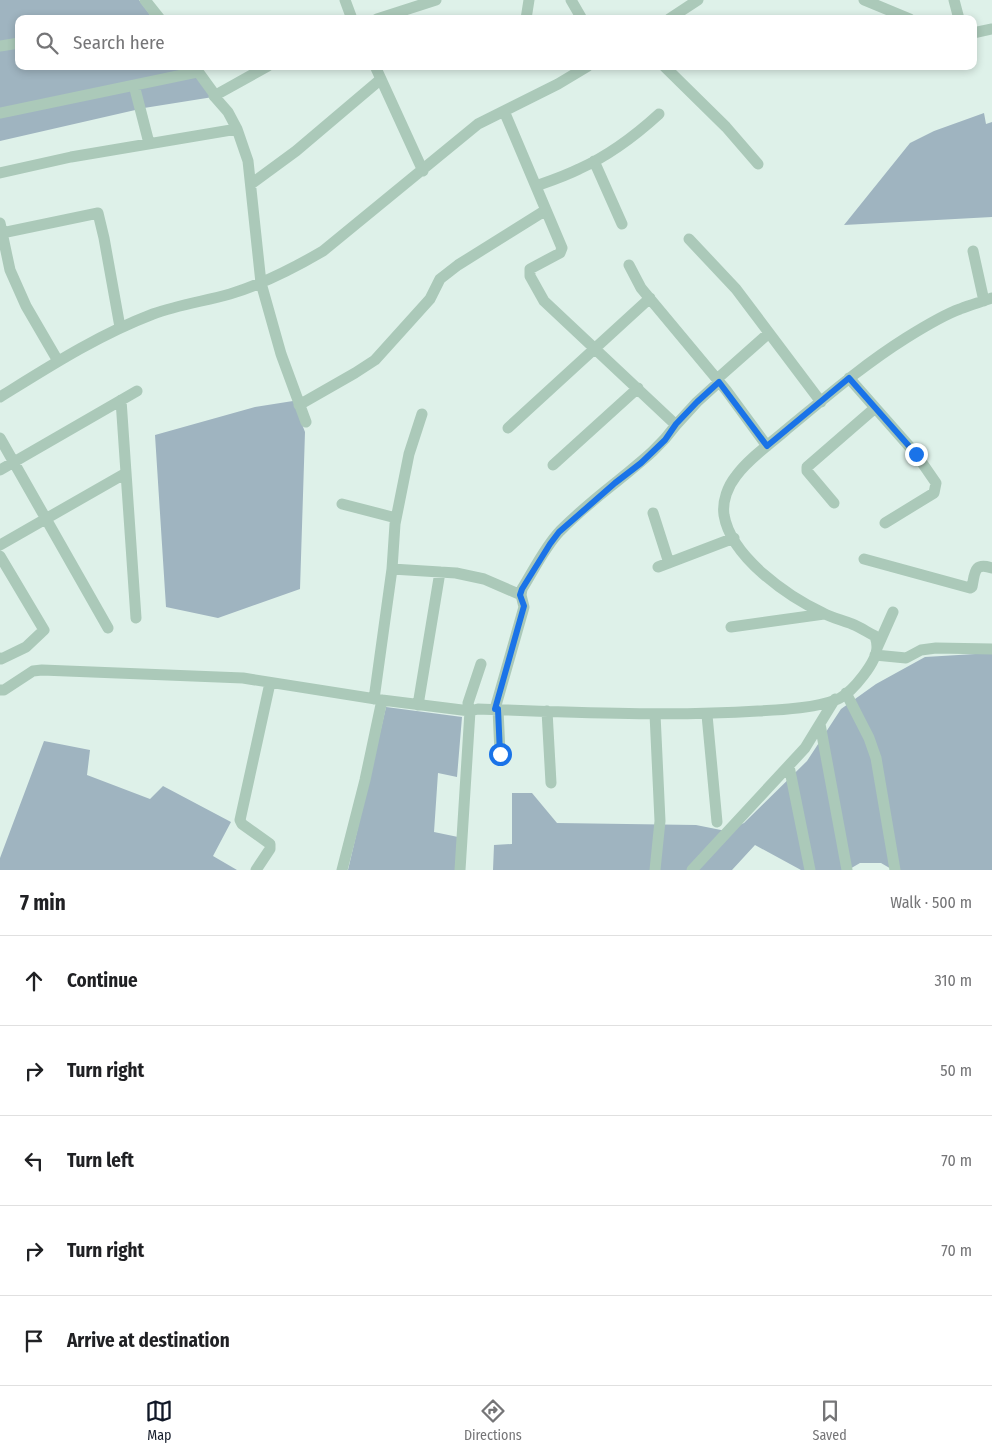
<!DOCTYPE html>
<meta charset="utf-8">
<style>
body{margin:0;font-family:"Fira Sans Condensed",sans-serif;background:#f6f6f6;color:#202124}
.stop{position:absolute;width:15px;height:15px;margin:-11px;border:4px solid #1a73e8;border-radius:50%;background:#fff}
.stop.end{background:#1a73e8;border-color:#fff;box-shadow:0 1px 5px #0008}
.list{margin:0;padding:0;list-style:none}
h2{display:flex;justify-content:space-between;align-items:center;height:65px;margin:0;padding:0 20px;font-size:21px}
h2 small{font-size:16px;font-weight:400;color:#757577}
.list li{display:grid;grid-template-columns:32px 1fr auto;gap:15px;align-items:center;box-sizing:border-box;height:90px;padding:0 20px;border-top:1px solid #e0e0e0}
.list b{display:block;font-size:19px;white-space:nowrap}
.list em{font-size:16px;font-style:normal;color:#757577}
.icon{flex:none;width:28px;height:28px;fill:none;stroke:currentColor;stroke-width:2;stroke-linecap:round;stroke-linejoin:round}
.map{position:relative;flex:none;width:992px;height:870px;overflow:hidden}
.search{position:absolute;background:#fff;box-shadow:0 2px 8px #0003;left:15px;right:15px;top:15px;height:55px;display:flex;align-items:center;gap:12px;box-sizing:border-box;padding:0 18px;border-radius:10px;color:#757577;font-size:19px}
.sheet{height:515px;background:#fff}
nav{display:flex;justify-content:space-around;align-items:center;box-sizing:border-box;height:70px;border-top:1px solid #e0e0e0;background:#fff;font-size:14px;color:#757577}
nav a{display:grid;justify-items:center;gap:2px}
nav .on{color:#111827}
.map>svg:first-child{display:block}
.green{fill:#9fb4c0}
.lines{fill:none;stroke-linecap:round;stroke-linejoin:round}
.minor{stroke:#abc9b9;stroke-width:11}
.route{stroke:#1a73e8;stroke-width:6}
</style>
<div class="map">
<svg width="992" height="870" viewBox="0 0 992 870">
<rect width="100%" height="100%" fill="#def1e9"/>
<path class="green" d="M 0,0 L 139,0 L 153,19 L 19,19 L 19,66 L 191,66 L 213,97 L 144,108 L 0,141 Z
M 984,113 L 986,124 L 992,122 L 992,217 L 844,225 L 910,143 L 934,131 Z
M 293,401 L 305,432 L 300,589 L 218,618 L 166,607 L 155,435 L 255,407 Z
M 992,653 L 992,870 L 893,870 L 881,863 L 860,863 L 848,870 L 801,870 L 755,845 L 732,870 L 493,870 L 494,845 L 512,844 L 512,793 L 532,793 L 557,823 L 696,825 L 726,831 L 744,823 L 807,761 L 841,709 L 876,684 L 925,657 Z
M 386,707 L 462,717 L 457,777 L 438,773 L 434,832 L 458,837 L 455,870 L 348,870 Z
M 44,741 L 90,750 L 87,775 L 150,799 L 163,786 L 231,822 L 213,856 L 237,870 L 0,870 L 0,858 Z"/>
<g class="lines">
<path class="minor" d="M 145,0 L 160,19
M 345,0 L 352,19
M 571,0 L 582,19
M 864,0 L 910,19
M 954,0 L 959,19
M 377,19 L 436,0
M 526,19 L 529,0
M 669,19 L 698,0
M 973,33 L 992,29
M 0,46 L 19,43
M 194,66 L 215,95 L 214,96 L 228,112 L 237,129 L 248,161 L 261,283 L 281,354 L 306,422
M 375,66 L 423,171
M 664,66 L 726,127 L 758,164
M 134,85 L 149,143
M 214,96 L 268,66
M 504,111 L 562,248 L 560,253 L 530,269 L 530,276 L 544,301 L 676,425 L 697,402 L 719,382
M 0,113 L 197,72
M 594,161 L 622,224
M 0,173 L 71,157 L 237,129
M 251,184 L 296,151 L 381,79
M 536,186 C 550,181 565,176 579,169 C 608,156 636,135 659,114
M 0,223 L 10,270 L 26,306 L 58,361
M 2,233 L 98,213 L 104,238 L 120,327
M 689,239 L 736,289 L 821,402
M 973,251 L 984,301
M 629,265 L 641,288 L 726,390 L 767,446
M 849,378 L 916,454 L 936,483 L 934,493 L 885,523
M 717,379 L 769,333
M 0,397 C 50,366 98,335 153,314 C 178,305 205,301 230,294 C 263,284 294,268 323,251 L 478,124 L 558,84 L 588,66
M 121,400 L 136,618
M 299,405 L 355,373 L 375,360 L 430,299 L 440,279 L 458,265 L 546,210
M 508,428 L 650,298
M 0,438 L 108,628
M 553,465 L 638,388
M 0,470 L 137,391
M 834,503 L 807,471 L 807,467 L 875,408
M 342,504 L 396,518
M 653,513 L 669,563
M 0,545 L 126,473
M 0,556 L 44,630 L 26,647 L 1,659 L 0,658
M 864,559 L 970,588 L 972,587 C 975,572 974,562 992,568
M 658,567 L 734,538
M 392,569 L 456,573 L 484,579 L 521,595
M 731,627 L 824,614
M 877,648 L 893,612
M 875,655 L 906,658 L 921,650 L 936,648 L 992,649
M 0,690 L 4,690 L 33,671 L 42,670 L 243,678 L 382,700
M 846,693 L 869,738 L 876,758 L 895,870
M 374,699 L 392,569 L 395,524 L 409,454 L 422,414
M 418,705 L 440,572
M 495,709 L 524,607 L 521,595 L 522,589 C 534,570 544,548 560,531 C 577,514 596,498 615,483 C 639,463 657,451 676,425
M 498,709 L 500,753
M 547,711 L 551,783
M 655,714 L 660,821 L 655,870
M 707,715 L 717,822
M 820,724 L 847,870
M 789,766 L 810,870
M 256,870 L 270,849 L 270,844 L 242,824 L 240,820 L 270,683
M 342,870 L 365,780 L 382,700 L 470,711 L 468,703 L 481,664
M 460,870 L 470,711 L 478,709 C 571,712 665,717 758,711 C 780,710 821,708 840,698 C 853,691 877,662 877,647 C 877,643 876,639 875,636 C 867,632 860,627 852,624 C 842,620 832,618 823,613 C 787,596 731,557 724,515 C 722,501 728,486 736,476 C 748,459 770,444 786,430 C 825,398 863,365 906,338 C 922,328 943,315 960,309 C 970,305 981,302 992,298
M 692,870 L 805,748 L 835,699"/>
</g>
<g class="lines">
<path class="route" d="M 500,754 L 498,709 L 495,709 L 524,606 L 520,595 L 522,589 L 550,544 L 559,532 L 615,483 L 641,463 L 665,440 L 676,424 L 697,402 L 719,382 L 767,446 L 849,378 L 916,454"/>
</g>
</svg>
<div class="stop" style="left:500px;top:754px"></div>
<div class="stop end" style="left:916px;top:454px"></div>
<div class="search"><svg class="icon" aria-label="search" viewBox="0 0 24 24"><circle cx="10" cy="10" r="6"/><path d="M15 15l6 6"/></svg>Search here</div>
</div>
<section class="sheet">
<h2>7 min<small>Walk · 500 m</small></h2>
<ul class="list">
<li><svg class="icon" aria-label="ahead" viewBox="0 0 24 24"><path d="M12 20V5M6 11l6-6 6 6"/></svg><div><b>Continue</b></div><em>310 m</em></li>
<li><svg class="icon" aria-label="right" viewBox="0 0 24 24"><path d="M7 20v-9h11M14 6l5 5-5 5"/></svg><div><b>Turn right</b></div><em>50 m</em></li>
<li><svg class="icon" aria-label="left" viewBox="0 0 24 24"><path d="M17 20v-9H6M10 6l-5 5 5 5"/></svg><div><b>Turn left</b></div><em>70 m</em></li>
<li><svg class="icon" aria-label="right" viewBox="0 0 24 24"><path d="M7 20v-9h11M14 6l5 5-5 5"/></svg><div><b>Turn right</b></div><em>70 m</em></li>
<li><svg class="icon" aria-label="arrive" viewBox="0 0 24 24"><path d="M6 21V4h12l-3 4 3 4H6"/></svg><div><b>Arrive at destination</b></div></li>
</ul>
</section>
<nav>
<a class="on"><svg class="icon" aria-label="map" viewBox="0 0 24 24"><path d="M3 6l6-2 6 2 6-2v14l-6 2-6-2-6 2zM9 4v14M15 6v14"/></svg>Map</a>
<a><svg class="icon" aria-label="directions" viewBox="0 0 24 24"><path d="M12 3l9 9-9 9-9-9zM9 14v-3h6M13 9l2 2-2 2"/></svg>Directions</a>
<a><svg class="icon" aria-label="saved" viewBox="0 0 24 24"><path d="M7 4h10v16l-5-4-5 4z"/></svg>Saved</a>
</nav>
